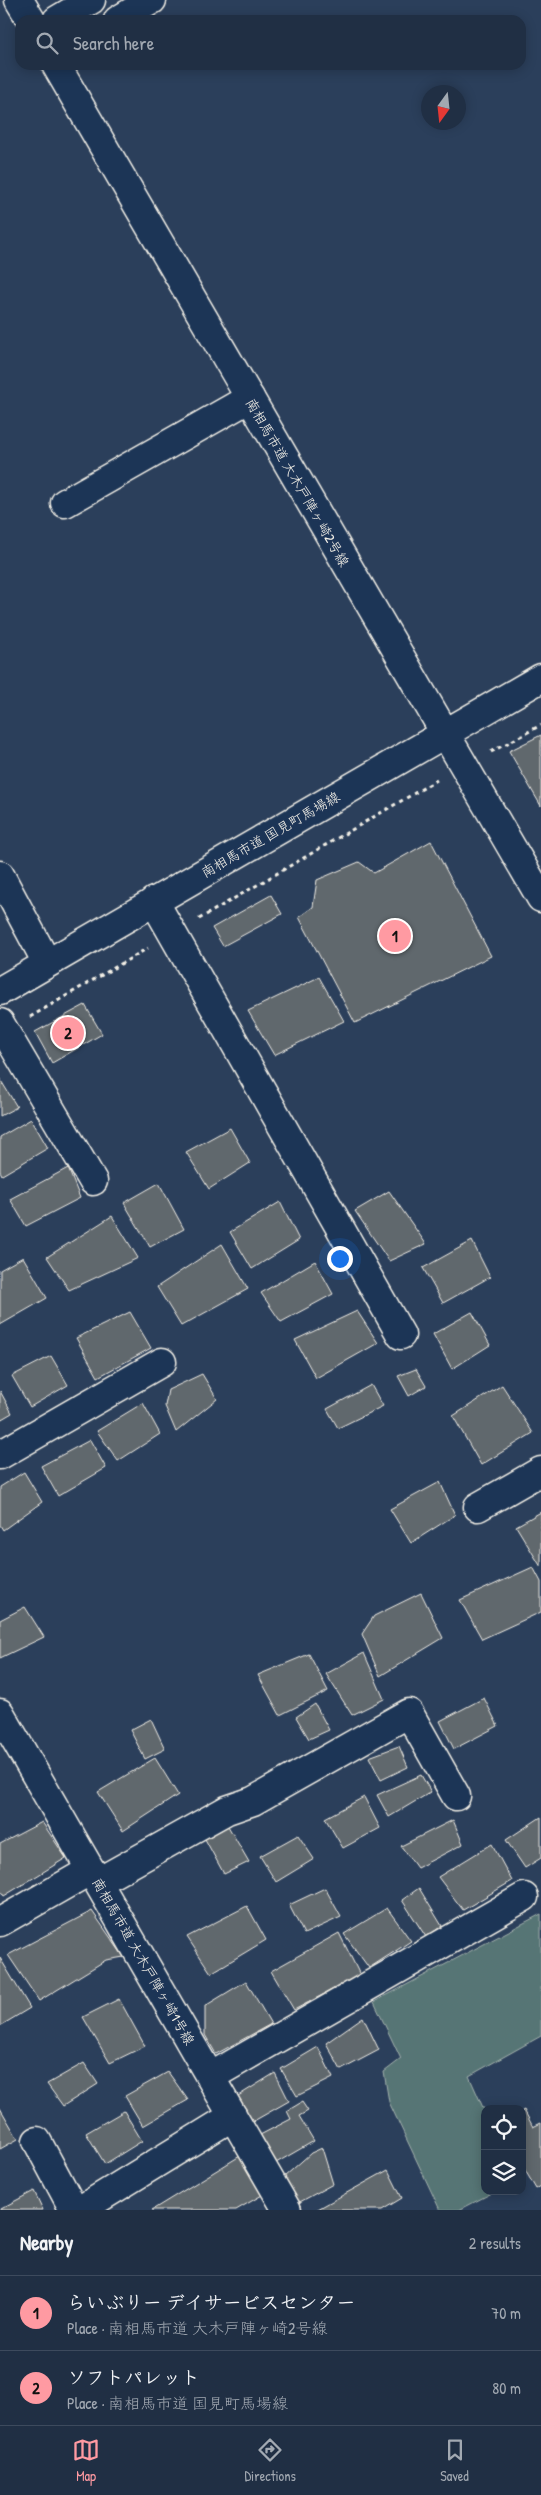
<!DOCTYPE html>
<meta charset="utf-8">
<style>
body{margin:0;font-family:"Patrick Hand","Klee One",sans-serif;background:#2d3b4f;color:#f1f3f6}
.controls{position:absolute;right:15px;bottom:15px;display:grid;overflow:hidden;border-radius:10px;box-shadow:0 2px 12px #0003}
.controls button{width:45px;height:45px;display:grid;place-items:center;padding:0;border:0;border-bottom:1px solid #3d4a5d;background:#202f44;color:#f1f3f6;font:25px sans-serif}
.compass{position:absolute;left:421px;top:85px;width:45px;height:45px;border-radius:50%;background:#202f44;box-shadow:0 2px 12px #0003;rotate:195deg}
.you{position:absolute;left:339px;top:1258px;width:18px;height:18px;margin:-12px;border:4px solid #fff;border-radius:50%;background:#1a73e8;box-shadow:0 0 0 8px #1a73e833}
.badge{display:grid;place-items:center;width:32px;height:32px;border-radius:50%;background:#ff9aa2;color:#111;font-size:16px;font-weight:700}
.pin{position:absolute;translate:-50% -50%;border:2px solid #fff;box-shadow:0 1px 5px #0006}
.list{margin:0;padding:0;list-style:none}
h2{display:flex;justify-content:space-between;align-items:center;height:65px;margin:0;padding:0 20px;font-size:21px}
h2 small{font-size:16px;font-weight:400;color:#a2a9b2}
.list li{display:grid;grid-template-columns:32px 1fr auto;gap:15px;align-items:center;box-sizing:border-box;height:75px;padding:0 20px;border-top:1px solid #3d4a5d}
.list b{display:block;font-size:19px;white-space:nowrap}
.list p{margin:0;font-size:16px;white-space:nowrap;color:#a2a9b2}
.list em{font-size:16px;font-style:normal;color:#a2a9b2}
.icon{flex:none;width:28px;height:28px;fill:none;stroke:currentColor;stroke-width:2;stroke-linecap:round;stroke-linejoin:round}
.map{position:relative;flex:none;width:541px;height:2210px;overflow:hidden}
.search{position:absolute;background:#202f44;box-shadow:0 2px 12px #0003;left:15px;right:15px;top:15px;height:55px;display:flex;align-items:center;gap:12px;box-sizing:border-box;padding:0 18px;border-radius:15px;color:#a2a9b2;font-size:19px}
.sheet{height:215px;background:#202f44}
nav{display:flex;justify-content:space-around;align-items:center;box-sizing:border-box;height:70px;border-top:1px solid #3d4a5d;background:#202f44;font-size:14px;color:#a2a9b2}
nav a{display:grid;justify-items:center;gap:2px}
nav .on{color:#ff9aa2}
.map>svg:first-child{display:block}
.green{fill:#567574;stroke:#a5b3ae}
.building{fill:#61676d;stroke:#f4f1e8}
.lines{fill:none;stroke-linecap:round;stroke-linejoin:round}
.minor-casing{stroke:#f4f1e8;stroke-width:31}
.tertiary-casing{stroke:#f4f1e8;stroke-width:31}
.path{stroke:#f4f1e8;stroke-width:3;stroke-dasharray:4 4;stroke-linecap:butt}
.minor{stroke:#1d3557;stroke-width:28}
.tertiary{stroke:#1d3557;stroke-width:28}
.labels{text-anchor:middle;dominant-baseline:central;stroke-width:5;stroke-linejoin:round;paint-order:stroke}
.street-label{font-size:14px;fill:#f4f1e8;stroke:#1d3557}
</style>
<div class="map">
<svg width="541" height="2210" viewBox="0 0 541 2210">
<rect width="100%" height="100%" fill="#2b3f5b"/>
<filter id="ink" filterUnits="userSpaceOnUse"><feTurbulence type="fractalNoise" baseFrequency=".02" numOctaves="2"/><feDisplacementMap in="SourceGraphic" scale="10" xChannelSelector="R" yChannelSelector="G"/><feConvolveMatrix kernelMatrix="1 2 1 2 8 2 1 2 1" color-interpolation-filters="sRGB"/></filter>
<g filter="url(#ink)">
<path class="green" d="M 541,1914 L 541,2036 L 469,2076 L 485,2112 L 485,2191 L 496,2191 L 459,2210 L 440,2210 L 389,2102 L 384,2072 L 401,2059 L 374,2002 Z"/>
<path class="building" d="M 541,735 L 541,806 L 509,751 Z
M 431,841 L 491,956 L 355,1023 L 299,917 L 313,907 L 317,880 L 359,862 L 374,873 Z
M 271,895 L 282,914 L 223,946 L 212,928 Z
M 319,977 L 344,1021 L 274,1055 L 248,1011 Z
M 85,1005 L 102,1034 L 52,1063 L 35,1032 Z
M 0,1079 L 17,1107 L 0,1116 Z
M 31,1119 L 48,1148 L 2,1175 L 0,1171 L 0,1137 Z
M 230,1128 L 250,1163 L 209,1189 L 186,1152 Z
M 68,1168 L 80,1198 L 26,1226 L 10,1199 Z
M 159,1183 L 184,1229 L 150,1247 L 124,1203 Z
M 389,1191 L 426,1244 L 389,1261 L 355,1211 Z
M 280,1202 L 299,1240 L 252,1269 L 230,1232 Z
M 112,1216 L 138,1258 L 69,1290 L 47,1257 Z
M 472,1241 L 490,1277 L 443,1303 L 423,1268 Z
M 222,1244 L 248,1289 L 181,1326 L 157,1287 Z
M 23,1257 L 47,1298 L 0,1325 L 0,1270 Z
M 315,1261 L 333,1294 L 281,1322 L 261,1293 Z
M 357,1311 L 378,1343 L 316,1378 L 295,1340 Z
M 130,1312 L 151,1348 L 98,1377 L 76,1338 Z
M 472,1312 L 490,1345 L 452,1369 L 433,1334 Z
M 51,1356 L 68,1385 L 30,1407 L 12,1376 Z
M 416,1369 L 426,1386 L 409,1396 L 398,1376 Z
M 202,1374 L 217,1399 L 176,1432 L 165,1406 L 168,1390 Z
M 371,1385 L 383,1406 L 338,1428 L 327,1409 Z
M 502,1385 L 533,1433 L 481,1465 L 453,1416 Z
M 0,1391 L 12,1413 L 0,1420 Z
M 143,1403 L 160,1434 L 118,1461 L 97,1431 Z
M 90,1440 L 106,1468 L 58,1496 L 41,1466 Z
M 24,1472 L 42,1502 L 3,1530 L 0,1525 L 0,1487 Z
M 440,1482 L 455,1515 L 411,1543 L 390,1509 Z
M 541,1512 L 541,1567 L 516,1526 Z
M 533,1567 L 541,1582 L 541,1612 L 482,1639 L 460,1600 Z
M 421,1593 L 443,1638 L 380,1676 L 362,1634 L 374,1616 Z
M 25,1607 L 44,1637 L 0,1658 L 0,1620 Z
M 364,1653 L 384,1699 L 352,1715 L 326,1674 Z
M 309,1654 L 328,1691 L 280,1715 L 258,1675 Z
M 484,1698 L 498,1726 L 454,1749 L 440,1721 Z
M 315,1704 L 329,1730 L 309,1739 L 296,1717 Z
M 151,1719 L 165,1749 L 145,1759 L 130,1730 Z
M 399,1746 L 408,1767 L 381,1780 L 369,1757 Z
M 155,1758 L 178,1795 L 123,1831 L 98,1792 Z
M 421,1775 L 431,1792 L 389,1817 L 377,1795 Z
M 364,1797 L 380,1828 L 343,1848 L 325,1818 Z
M 541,1817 L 541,1858 L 525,1868 L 506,1840 Z
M 453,1820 L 463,1844 L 417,1868 L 401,1846 Z
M 42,1822 L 66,1858 L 4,1896 L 0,1890 L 0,1844 Z
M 228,1826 L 249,1862 L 224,1874 L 205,1839 Z
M 298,1835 L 314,1859 L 276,1882 L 260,1856 Z
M 492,1844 L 512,1881 L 463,1910 L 438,1877 Z
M 325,1888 L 341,1917 L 304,1934 L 289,1905 Z
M 419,1888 L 442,1926 L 426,1937 L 402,1900 Z
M 247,1906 L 266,1940 L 211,1973 L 187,1937 Z
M 387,1908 L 411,1941 L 369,1968 L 344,1934 Z
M 92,1911 L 124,1957 L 106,1960 L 39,2001 L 8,1955 Z
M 339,1933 L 360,1975 L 294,2010 L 271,1971 Z
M 0,1958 L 30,2008 L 0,2026 Z
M 246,1981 L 271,2024 L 216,2054 L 205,2035 L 205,2006 Z
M 119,1999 L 145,2046 L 110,2063 L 83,2017 Z
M 363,2017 L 379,2050 L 341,2070 L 326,2043 Z
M 318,2047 L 333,2078 L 297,2096 L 281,2069 Z
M 84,2063 L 98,2084 L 63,2106 L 47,2084 Z
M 168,2072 L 188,2100 L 143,2126 L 125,2096 Z
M 275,2073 L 289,2101 L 252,2122 L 238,2096 Z
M 302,2102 L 308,2111 L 299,2116 L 314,2141 L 276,2163 L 260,2135 L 291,2119 L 287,2111 Z
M 0,2108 L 18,2139 L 0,2149 Z
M 524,2110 L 533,2127 L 541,2123 L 541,2186 L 536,2189 L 522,2165 L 522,2111 Z
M 124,2111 L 142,2141 L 105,2164 L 86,2133 Z
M 322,2148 L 333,2184 L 298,2203 L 284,2177 L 311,2153 Z
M 240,2156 L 264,2194 L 236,2210 L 152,2210 Z
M 388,2170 L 402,2198 L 382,2210 L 316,2210 Z
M 34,2191 L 43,2210 L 0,2210 L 0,2209 Z"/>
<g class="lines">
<defs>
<path id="minor" d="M 57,20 L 91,0
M 118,20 L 152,0
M 65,503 L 250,398
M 0,875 L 47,963
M 154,901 L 401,1335
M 0,1023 L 93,1181
M 0,1455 L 162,1362
M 478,1507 L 541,1471
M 0,1713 L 287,2210
M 98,1882 L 227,1810 L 253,1801 L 409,1713 L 456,1796
M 0,1922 L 91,1870
M 210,2077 L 524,1897
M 37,2141 L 74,2210
M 80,2210 L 233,2116"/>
<path id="tertiary" d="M 19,0 L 31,20
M 56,65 L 541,898
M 0,991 L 541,678"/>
</defs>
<use href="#minor" class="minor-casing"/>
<use href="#tertiary" class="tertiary-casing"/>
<path class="path" d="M 491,752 L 541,725
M 199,919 L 437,780
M 30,1017 L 148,948"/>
<use href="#minor" class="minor"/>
<use href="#tertiary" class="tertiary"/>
</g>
</g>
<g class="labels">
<g class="street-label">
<text transform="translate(298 482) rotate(60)">南相馬市道 大木戸陣ヶ崎2号線</text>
<text transform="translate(270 834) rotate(-30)">南相馬市道 国見町馬場線</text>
<text transform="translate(144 1961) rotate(60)">南相馬市道 大木戸陣ヶ崎1号線</text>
</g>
</g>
</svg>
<div class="controls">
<button><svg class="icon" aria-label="locate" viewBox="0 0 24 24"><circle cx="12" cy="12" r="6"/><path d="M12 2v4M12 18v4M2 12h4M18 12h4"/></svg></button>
<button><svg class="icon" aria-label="layers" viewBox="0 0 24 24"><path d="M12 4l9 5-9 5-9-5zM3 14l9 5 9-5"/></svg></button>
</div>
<svg class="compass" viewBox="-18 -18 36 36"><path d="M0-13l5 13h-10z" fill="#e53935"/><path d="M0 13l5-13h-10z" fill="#a2a9b2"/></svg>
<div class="you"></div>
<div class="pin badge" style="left:395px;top:936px">1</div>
<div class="pin badge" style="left:68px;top:1033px">2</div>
<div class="search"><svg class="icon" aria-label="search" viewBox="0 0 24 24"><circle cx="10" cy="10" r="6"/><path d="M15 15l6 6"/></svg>Search here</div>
</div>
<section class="sheet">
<h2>Nearby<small>2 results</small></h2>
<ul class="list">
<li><span class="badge">1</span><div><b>らいぶりー デイサービスセンター</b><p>Place · 南相馬市道 大木戸陣ヶ崎2号線</p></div><em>70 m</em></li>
<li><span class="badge">2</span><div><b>ソフトパレット</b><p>Place · 南相馬市道 国見町馬場線</p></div><em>80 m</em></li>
</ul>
</section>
<nav>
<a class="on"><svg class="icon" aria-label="map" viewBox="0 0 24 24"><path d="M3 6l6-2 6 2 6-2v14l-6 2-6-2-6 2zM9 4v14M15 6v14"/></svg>Map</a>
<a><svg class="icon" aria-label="directions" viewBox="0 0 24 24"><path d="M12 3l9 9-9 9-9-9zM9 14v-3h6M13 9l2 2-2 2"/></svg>Directions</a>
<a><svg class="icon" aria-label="saved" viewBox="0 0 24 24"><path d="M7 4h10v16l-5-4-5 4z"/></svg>Saved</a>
</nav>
